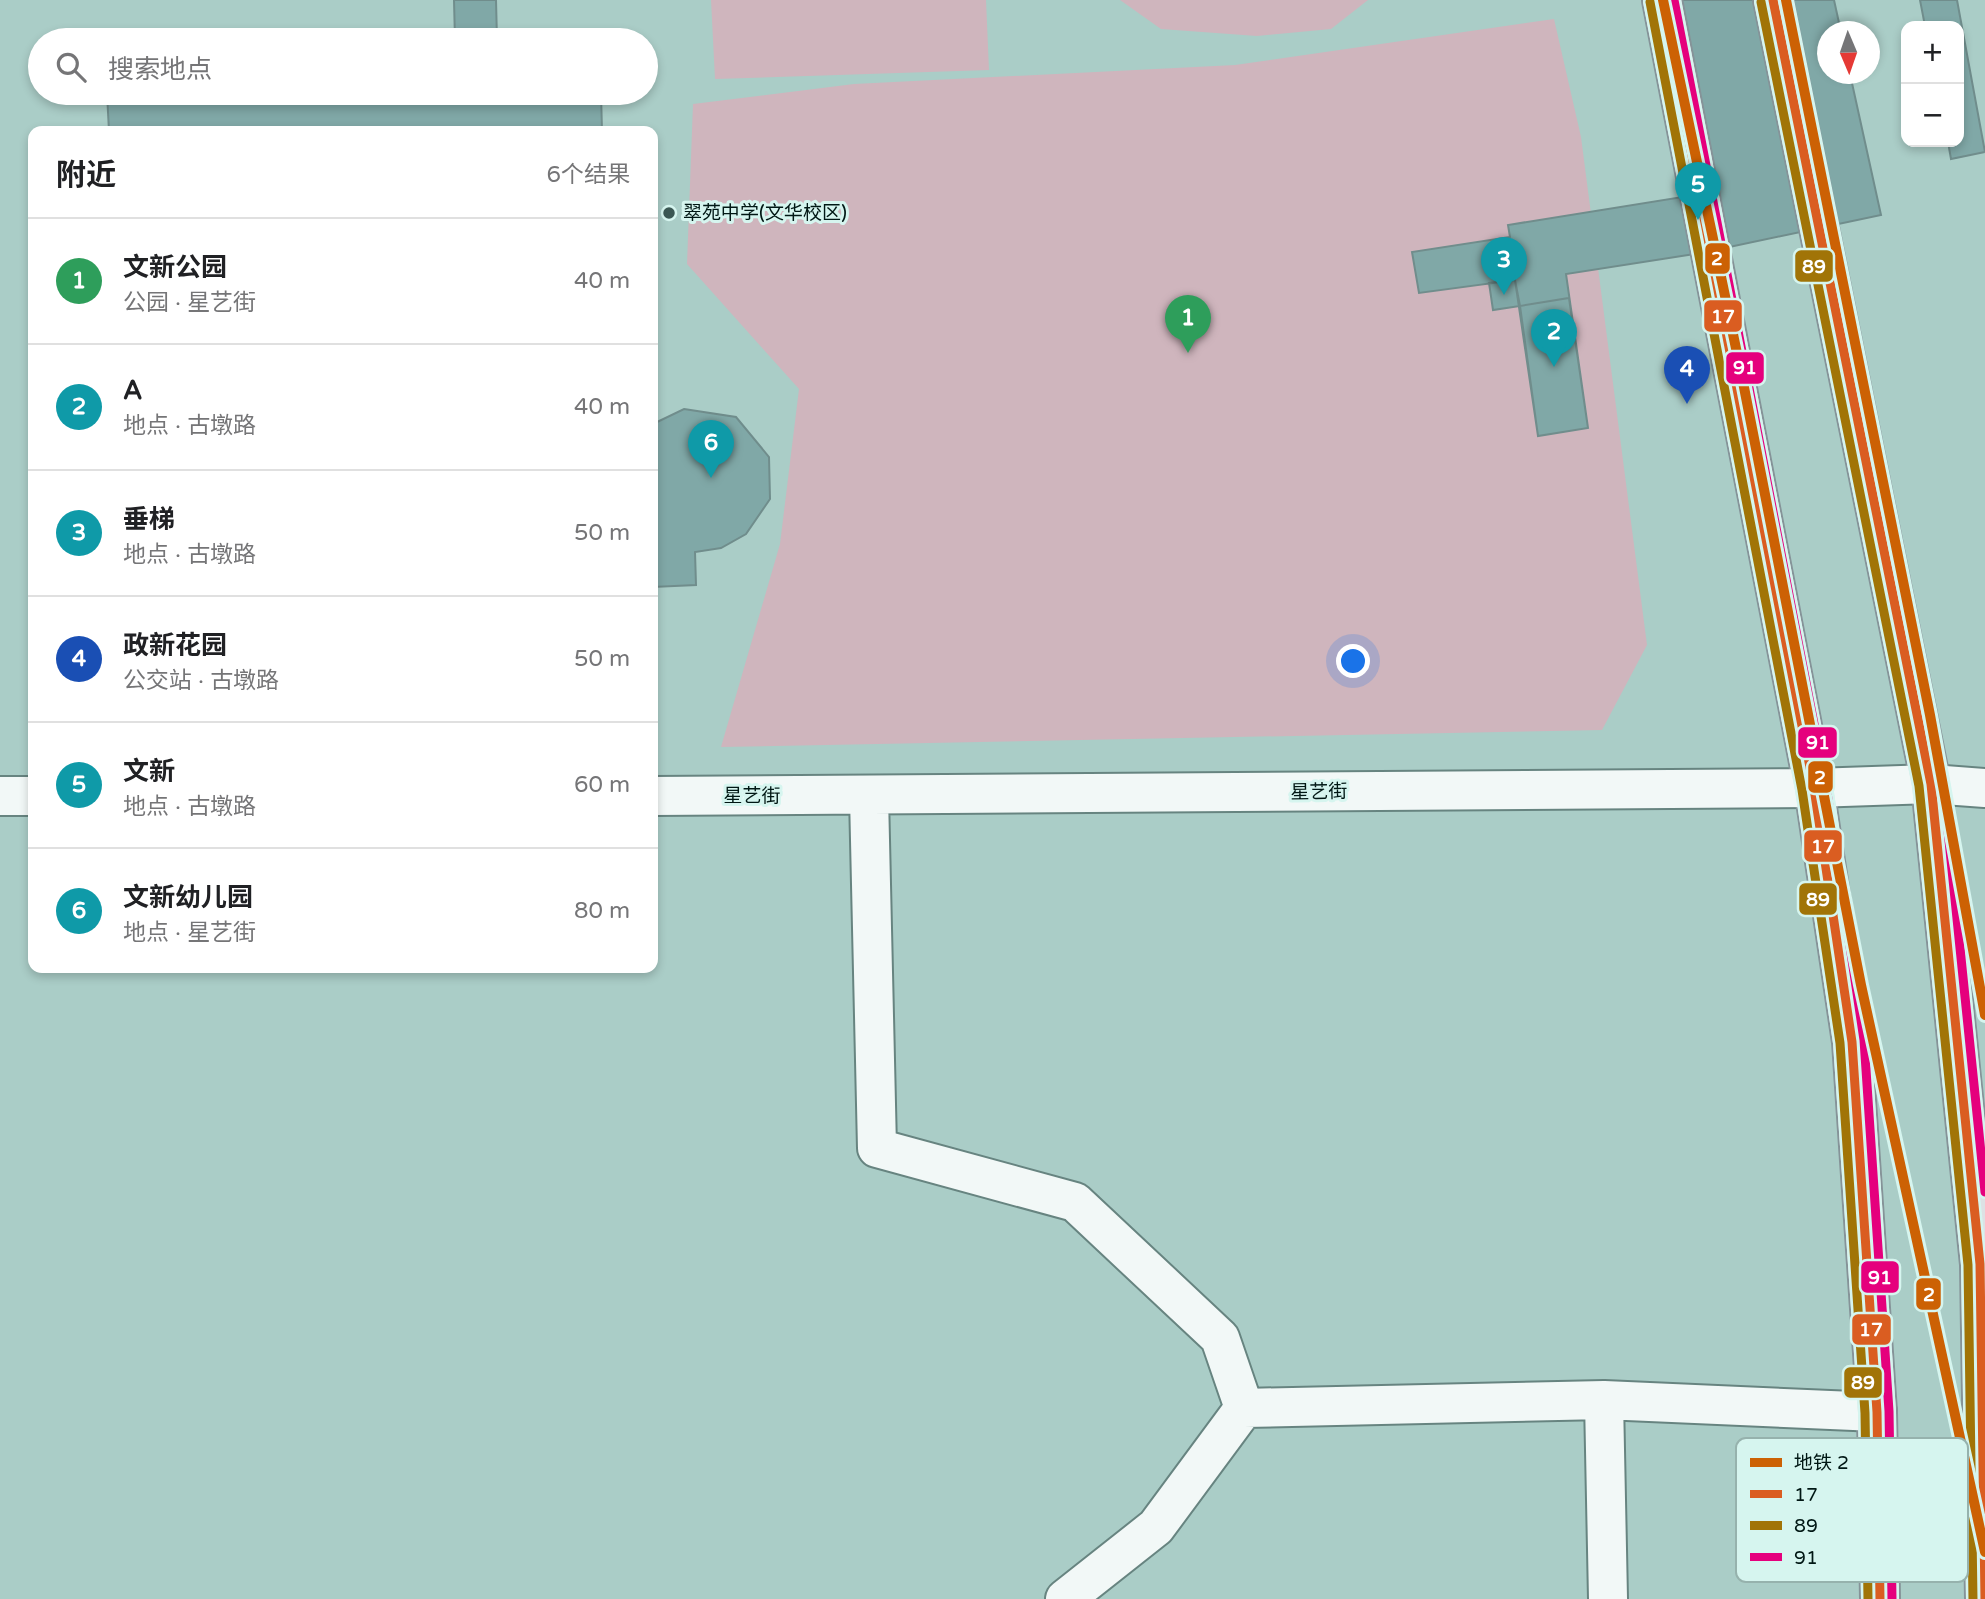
<!DOCTYPE html>
<html lang="zh">
<meta charset="utf-8">
<style>
body{margin:0;font-family:"Varela Round","Noto Sans SC",sans-serif;background:#f2f2f2;color:#202124}
.controls{position:absolute;right:21px;top:21px;display:grid;overflow:hidden;border-radius:14px;box-shadow:0 4px 10px #0003}
.controls button{width:63px;height:63px;display:grid;place-items:center;padding:0;border:0;border-bottom:2px solid #e0e0e0;background:#fff;color:#202124;font:35px sans-serif}
.compass{position:absolute;left:1817px;top:21px;width:63px;height:63px;border-radius:50%;background:#fff;box-shadow:0 4px 10px #0003;rotate:178deg}
.you{position:absolute;left:1354px;top:662px;width:24px;height:24px;margin:-18px;border:5px solid #fff;border-radius:50%;background:#1a73e8;box-shadow:0 0 0 10px #1a73e833}
.badge{display:grid;place-items:center;width:46px;height:46px;border-radius:50%;background:#3b5753;color:#fff;font-size:23px;font-weight:700}
.pin{position:absolute;translate:-50% -58px;filter:drop-shadow(0 2px 4px #0008)}
.pin::after{content:'';position:absolute;top:37px;width:24px;height:21px;background:inherit;clip-path:polygon(0 0,100% 0,50% 100%)}
.list{margin:0;padding:0;list-style:none}
h2{display:flex;justify-content:space-between;align-items:center;height:91px;margin:0;padding:0 28px;font-size:30px}
h2 small{font-size:23px;font-weight:400;color:#757577}
.list li{display:grid;grid-template-columns:46px 1fr auto;gap:21px;align-items:center;box-sizing:border-box;height:126px;padding:0 28px;border-top:2px solid #e0e0e0}
.list b{display:block;font-size:26px;white-space:nowrap}
.list p{margin:0;font-size:23px;white-space:nowrap;color:#757577}
.list em{font-size:23px;font-style:normal;color:#757577}
.icon{flex:none;width:38px;height:38px;fill:none;stroke:currentColor;stroke-width:2;stroke-linecap:round;stroke-linejoin:round}
.map{position:relative;flex:none;width:1985px;height:1599px;overflow:hidden}
.search{position:absolute;background:#fff;box-shadow:0 4px 10px #0003;left:28px;top:28px;width:630px;height:77px;display:flex;align-items:center;gap:18px;box-sizing:border-box;padding:0 24px;border-radius:38px;color:#757577;font-size:26px}
.panel{position:absolute;background:#fff;box-shadow:0 4px 10px #0003;left:28px;top:126px;width:630px;height:847px;border-radius:14px}
.map>svg:first-child{display:block}
.green{fill:#cfb5bd}
.building{fill:#80a8a7;stroke:#708d8c;stroke-width:2}
.lines{fill:none;stroke-linecap:round;stroke-linejoin:round}
.minor-casing{stroke:#678480;stroke-width:42}
.primary-casing{stroke:#859398;stroke-width:42}
.minor{stroke:#f2f8f7;stroke-width:38}
.primary{stroke:#dde1e4;stroke-width:38}
.bus-1-casing{stroke:#d6f5ef;stroke-width:14}
.bus-2-casing{stroke:#d6f5ef;stroke-width:14}
.bus-3-casing{stroke:#d6f5ef;stroke-width:14}
.bus-1{stroke:#da5d21;stroke-width:9}
.bus-2{stroke:#a17407;stroke-width:9}
.bus-3{stroke:#e5007d;stroke-width:9}
.metro-1-casing{stroke:#d6f5ef;stroke-width:16}
.metro-1{stroke:#cc6104;stroke-width:10}
.poi-dot{fill:#3b5753;stroke:#d6f5ef;stroke-width:2.5}
.labels{text-anchor:middle;dominant-baseline:central;stroke-width:6;stroke-linejoin:round;paint-order:stroke}
.poi-label{font-size:19px;fill:#001714;stroke:#d6f5ef;text-anchor:start}
.street-label{font-size:19px;fill:#001714;stroke:#d6f5ef}
.key{fill:#d6f5ef;stroke:#96b2ad;stroke-width:2}
.key-label{font-size:19px;fill:#001714}
.line-badge{stroke:#d6f5ef;stroke-width:2.5}
.badge-label{font-size:19px;text-anchor:middle;font-weight:bold;fill:#fff}
</style>
<div class="map">
<svg width="1985" height="1599" viewBox="0 0 1985 1599">
<rect width="100%" height="100%" fill="#aacdc7"/>
<path class="green" d="M 711,0 L 986,0 L 989,70 L 715,79 Z
M 1120,0 L 1368,0 L 1331,29 L 1257,36 L 1161,29 Z
M 1554,19 L 1581,137 L 1647,645 L 1602,730 L 721,747 L 780,544 L 799,389 L 687,264 L 693,104 L 854,84 L 1235,65 Z"/>
<path class="building" d="M 454,0 L 496,0 L 497,40 L 455,40 Z
M 1648,0 L 1834,0 L 1841,32 L 1828,32 L 1828,74 L 1850,74 L 1881,215 L 1701,253 L 1566,274 L 1588,428 L 1538,436 L 1515,280 L 1419,293 L 1412,252 L 1510,237 L 1508,225 L 1689,196 Z
M 1920,0 L 1957,0 L 1985,152 L 1951,159 L 1948,142 L 1959,142 L 1959,26 L 1925,26 Z
M 107,93 L 601,93 L 602,131 L 109,131 Z
M 1515,280 L 1520,306 L 1493,310 L 1489,283 Z
M 1569,298 L 1588,428 L 1538,436 L 1520,306 Z
M 684,409 L 736,417 L 769,457 L 770,499 L 746,534 L 721,548 L 695,552 L 696,585 L 653,587 L 653,424 Z"/>
<g class="lines">
<defs>
<path id="minor" d="M 0,796 L 33,796
M 653,796 L 1814,788 L 1931,784 L 1985,788
M 869,796 L 877,1148 L 1075,1202 L 1220,1338 L 1244,1408
M 1604,1400 L 1608,1599
M 1065,1599 L 1156,1527 L 1244,1408 L 1604,1400 L 1877,1412"/>
<path id="primary" d="M 1662,0 L 1814,788 L 1852,1042 L 1877,1412 L 1880,1599
M 1773,0 L 1931,784 L 1980,1264 L 1985,1599"/>
</defs>
<use href="#minor" class="minor-casing"/>
<use href="#primary" class="primary-casing"/>
<use href="#minor" class="minor"/>
<use href="#primary" class="primary"/>
<defs>
<path id="bus-1" d="M 1662,0 L 1814,788 L 1852,1042 L 1877,1412 L 1880,1599
M 1773,0 L 1931,784 L 1980,1264 L 1985,1599"/>
<path id="bus-2" d="M 1650,2 L 1802,790 L 1840,1043 L 1865,1413 L 1868,1599
M 1761,2 L 1919,786 L 1968,1265 L 1973,1599"/>
<path id="bus-3" d="M 1674,0 L 1826,786 L 1864,1040 L 1889,1411 L 1892,1599
M 1785,0 L 1943,782 L 1985,1192"/>
</defs>
<use href="#bus-1" class="bus-1-casing"/>
<use href="#bus-2" class="bus-2-casing"/>
<use href="#bus-3" class="bus-3-casing"/>
<use href="#bus-1" class="bus-1"/>
<use href="#bus-2" class="bus-2"/>
<use href="#bus-3" class="bus-3"/>
<defs>
<path id="metro-1" d="M 1663,0 L 1742,377 L 1861,985 L 1985,1552
M 1786,0 L 1930,715 L 1985,1015"/>
</defs>
<use href="#metro-1" class="metro-1-casing"/>
<use href="#metro-1" class="metro-1"/>
</g>
<circle class="poi-dot" cx="669" cy="213" r="7"/>
<g class="labels">
<g class="poi-label">
<text x="683" y="213">翠苑中学(文华校区)</text>
</g>
<g class="street-label">
<text transform="translate(1319 792) rotate(-1)">星艺街</text>
<text x="752" y="796">星艺街</text>
</g>
</g>
<rect x="1736" y="1438" width="232" height="144" rx="10" class="key"/>
<rect x="1750" y="1458" width="32" height="9" fill="#cc6104"/>
<rect x="1750" y="1490" width="32" height="8" fill="#da5d21"/>
<rect x="1750" y="1521" width="32" height="9" fill="#a17407"/>
<rect x="1750" y="1553" width="32" height="8" fill="#e5007d"/>
<g class="key-label">
<text x="1794" y="1469">地铁 2</text>
<text x="1794" y="1501">17</text>
<text x="1794" y="1532">89</text>
<text x="1794" y="1564">91</text>
</g>
<g class="line-badge">
<rect x="1704" y="242" width="27" height="33" rx="7" fill="#cc6104"/>
<rect x="1794" y="249" width="40" height="34" rx="7" fill="#a17407"/>
<rect x="1703" y="299" width="40" height="34" rx="7" fill="#da5d21"/>
<rect x="1725" y="351" width="40" height="34" rx="7" fill="#e5007d"/>
<rect x="1797" y="726" width="41" height="33" rx="7" fill="#e5007d"/>
<rect x="1807" y="760" width="27" height="34" rx="7" fill="#cc6104"/>
<rect x="1803" y="829" width="40" height="34" rx="7" fill="#da5d21"/>
<rect x="1798" y="882" width="40" height="34" rx="7" fill="#a17407"/>
<rect x="1860" y="1260" width="40" height="34" rx="7" fill="#e5007d"/>
<rect x="1915" y="1277" width="27" height="34" rx="7" fill="#cc6104"/>
<rect x="1851" y="1313" width="41" height="33" rx="7" fill="#da5d21"/>
<rect x="1843" y="1366" width="40" height="33" rx="7" fill="#a17407"/>
</g>
<g class="badge-label">
<text x="1717" y="265">2</text>
<text x="1814" y="273">89</text>
<text x="1723" y="323">17</text>
<text x="1745" y="374">91</text>
<text x="1818" y="749">91</text>
<text x="1820" y="784">2</text>
<text x="1823" y="853">17</text>
<text x="1818" y="906">89</text>
<text x="1880" y="1284">91</text>
<text x="1929" y="1301">2</text>
<text x="1871" y="1336">17</text>
<text x="1863" y="1389">89</text>
</g>
</svg>
<div class="controls">
<button>+</button>
<button>−</button>
</div>
<svg class="compass" viewBox="-18 -18 36 36"><path d="M0-13l5 13h-10z" fill="#e53935"/><path d="M0 13l5-13h-10z" fill="#757577"/></svg>
<div class="you"></div>
<div class="pin badge" style="left:1188px;top:353px;background:#2e9e5b">1</div>
<div class="pin badge" style="left:1554px;top:367px;background:#0f9aa8">2</div>
<div class="pin badge" style="left:1504px;top:295px;background:#0f9aa8">3</div>
<div class="pin badge" style="left:1687px;top:404px;background:#1a4fb4">4</div>
<div class="pin badge" style="left:1698px;top:220px;background:#0f9aa8">5</div>
<div class="pin badge" style="left:711px;top:478px;background:#0f9aa8">6</div>
<div class="search"><svg class="icon" aria-label="search" viewBox="0 0 24 24"><circle cx="10" cy="10" r="6"/><path d="M15 15l6 6"/></svg>搜索地点</div>
<section class="panel">
<h2>附近<small>6个结果</small></h2>
<ul class="list">
<li><span class="badge" style="background:#2e9e5b">1</span><div><b>文新公园</b><p>公园 · 星艺街</p></div><em>40 m</em></li>
<li><span class="badge" style="background:#0f9aa8">2</span><div><b>A</b><p>地点 · 古墩路</p></div><em>40 m</em></li>
<li><span class="badge" style="background:#0f9aa8">3</span><div><b>垂梯</b><p>地点 · 古墩路</p></div><em>50 m</em></li>
<li><span class="badge" style="background:#1a4fb4">4</span><div><b>政新花园</b><p>公交站 · 古墩路</p></div><em>50 m</em></li>
<li><span class="badge" style="background:#0f9aa8">5</span><div><b>文新</b><p>地点 · 古墩路</p></div><em>60 m</em></li>
<li><span class="badge" style="background:#0f9aa8">6</span><div><b>文新幼儿园</b><p>地点 · 星艺街</p></div><em>80 m</em></li>
</ul>
</section>
</div>
